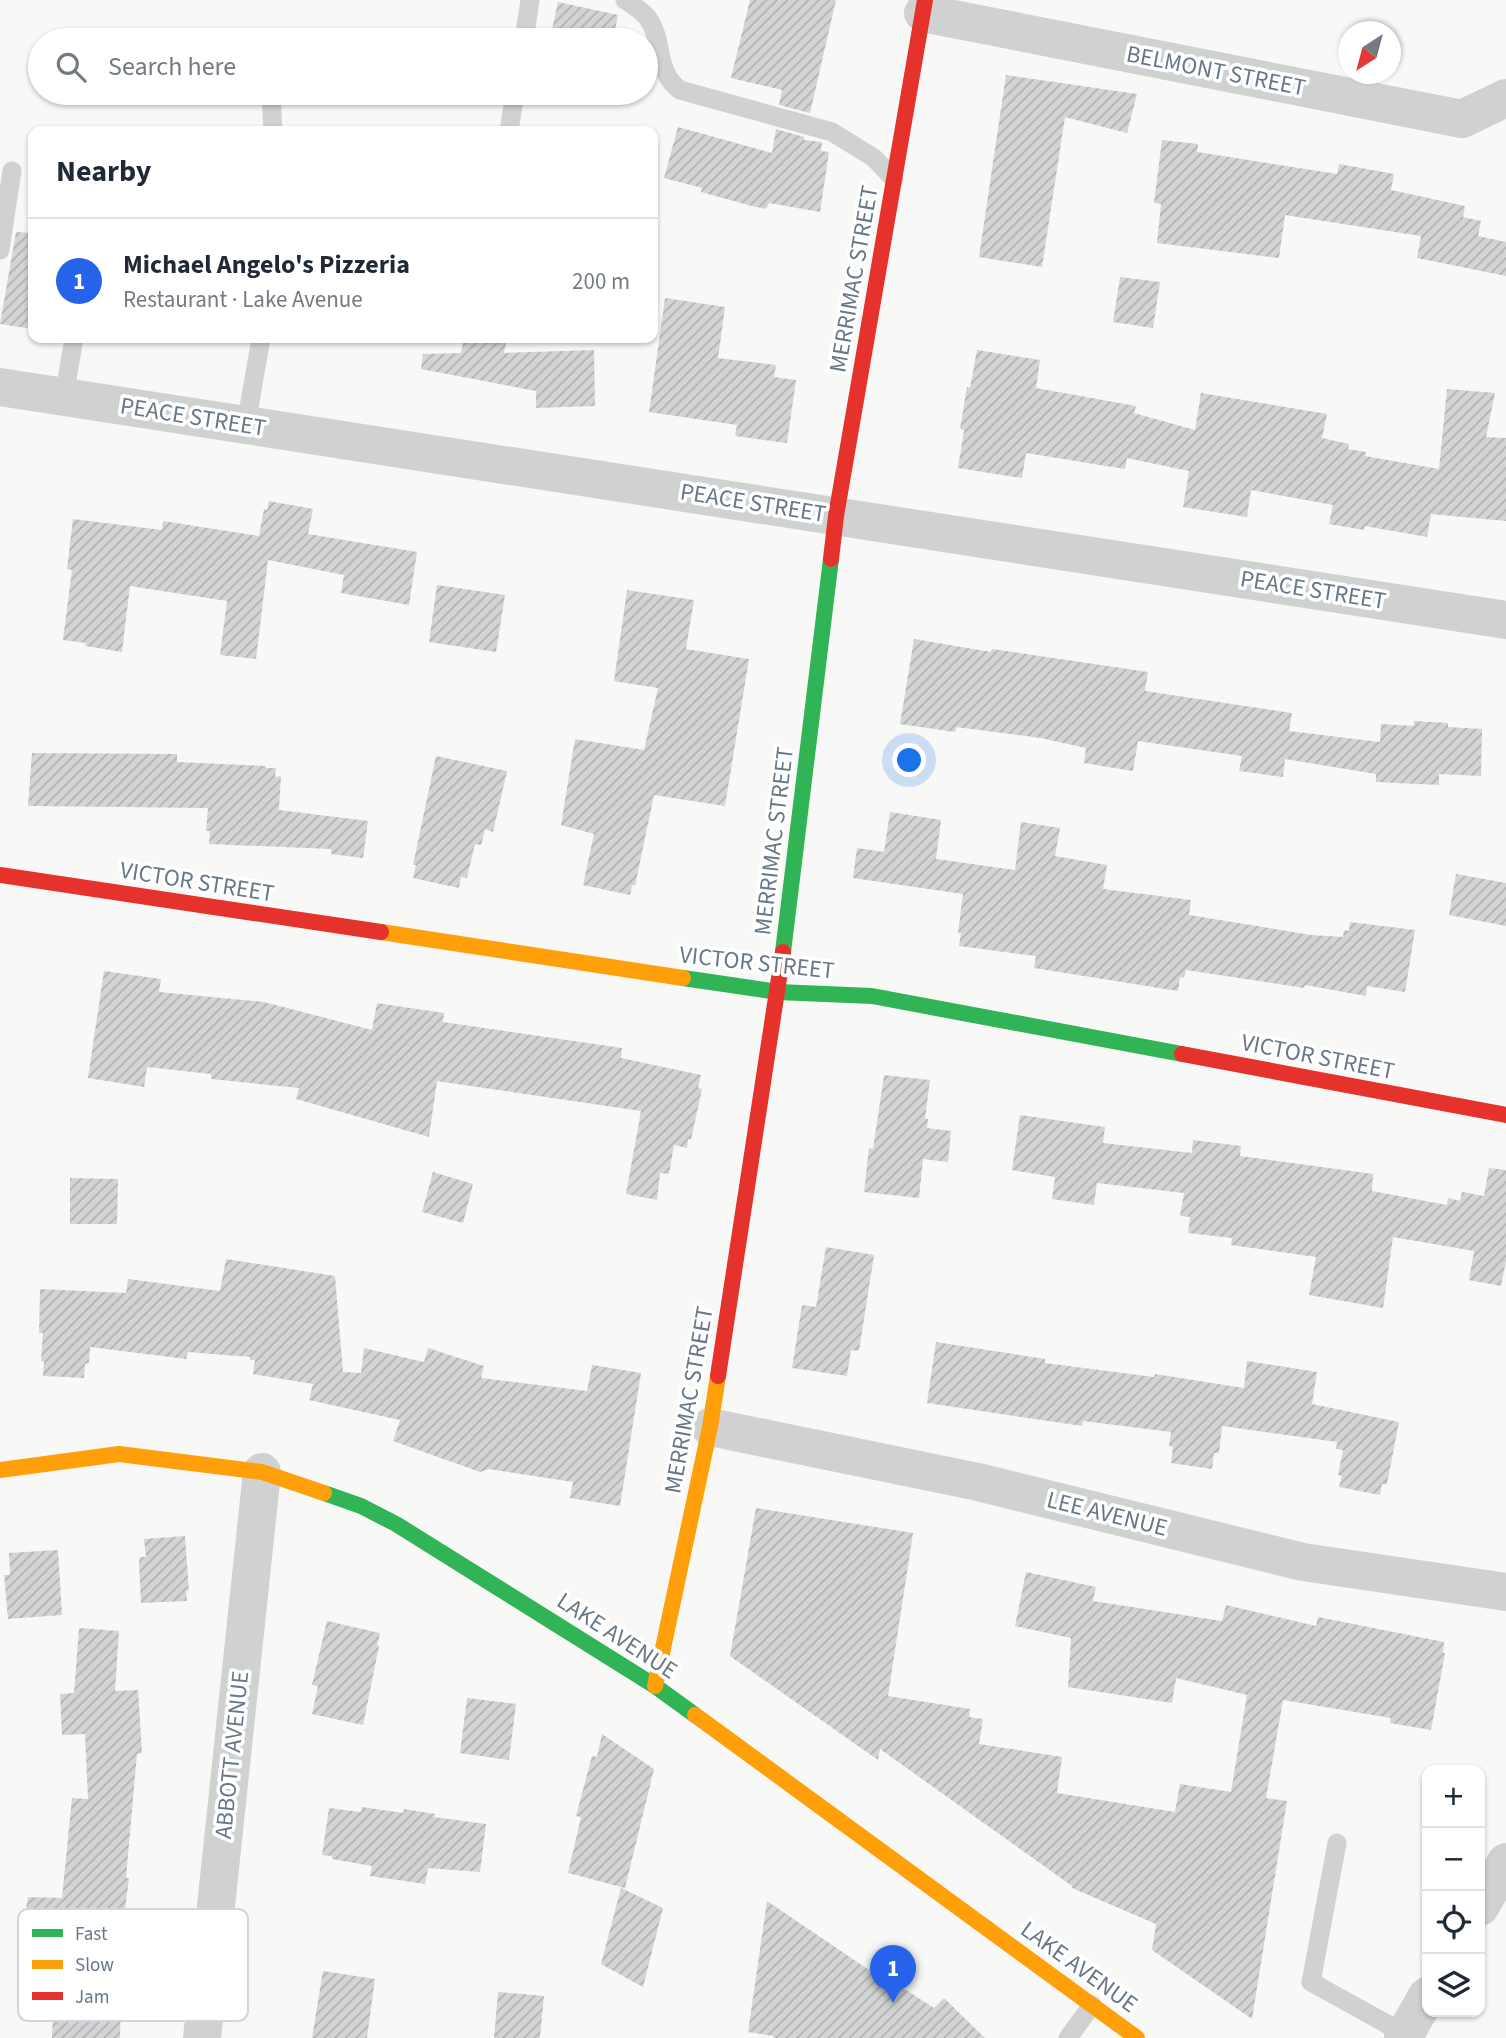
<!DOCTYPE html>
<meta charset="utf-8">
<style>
body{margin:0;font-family:"Source Sans 3",sans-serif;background:#f6f6f7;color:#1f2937}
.controls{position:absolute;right:21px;bottom:21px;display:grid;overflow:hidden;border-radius:14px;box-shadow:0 2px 5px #0004}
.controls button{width:63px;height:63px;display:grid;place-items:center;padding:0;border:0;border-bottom:2px solid #e0e1e3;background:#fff;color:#1f2937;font:35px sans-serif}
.compass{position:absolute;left:1338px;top:21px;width:63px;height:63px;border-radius:50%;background:#fff;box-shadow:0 2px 5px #0004;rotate:216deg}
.you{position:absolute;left:910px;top:761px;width:24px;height:24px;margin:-18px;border:5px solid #fff;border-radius:50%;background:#1a73e8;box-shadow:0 0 0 10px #1a73e833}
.badge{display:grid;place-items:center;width:46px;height:46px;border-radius:50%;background:#2563eb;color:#fff;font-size:23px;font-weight:700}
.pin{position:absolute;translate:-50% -58px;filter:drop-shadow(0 2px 4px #0008)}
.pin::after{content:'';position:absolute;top:37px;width:24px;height:21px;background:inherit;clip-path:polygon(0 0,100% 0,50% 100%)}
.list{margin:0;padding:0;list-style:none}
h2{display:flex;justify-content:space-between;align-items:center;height:91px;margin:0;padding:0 28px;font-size:30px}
h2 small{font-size:23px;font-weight:400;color:#747a83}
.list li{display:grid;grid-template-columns:46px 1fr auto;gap:21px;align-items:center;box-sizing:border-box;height:126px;padding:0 28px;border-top:2px solid #e0e1e3}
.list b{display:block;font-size:26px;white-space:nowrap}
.list p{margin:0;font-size:23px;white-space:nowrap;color:#747a83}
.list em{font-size:23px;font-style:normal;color:#747a83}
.icon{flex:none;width:38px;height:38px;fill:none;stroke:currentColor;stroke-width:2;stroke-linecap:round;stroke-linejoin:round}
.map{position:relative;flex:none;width:1506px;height:2038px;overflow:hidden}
.search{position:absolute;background:#fff;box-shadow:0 2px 5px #0004;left:28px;top:28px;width:630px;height:77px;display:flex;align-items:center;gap:18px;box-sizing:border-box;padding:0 24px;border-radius:38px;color:#747a83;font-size:26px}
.panel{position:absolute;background:#fff;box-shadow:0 2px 5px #0004;left:28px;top:126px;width:630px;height:217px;border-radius:14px}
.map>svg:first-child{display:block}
.building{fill:url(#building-hatch)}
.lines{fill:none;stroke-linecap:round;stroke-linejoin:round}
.lane{stroke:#d0d2d2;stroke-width:19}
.street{stroke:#d0d2d2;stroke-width:38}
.fast{stroke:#30b455;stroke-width:16}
.slow{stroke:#ff9f0a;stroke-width:16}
.jam{stroke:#e5322d;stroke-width:16}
.labels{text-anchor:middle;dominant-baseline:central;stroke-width:7;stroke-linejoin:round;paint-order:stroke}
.street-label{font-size:24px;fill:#677889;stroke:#fff}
.key{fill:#fff;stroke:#d1d6dc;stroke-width:2}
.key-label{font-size:19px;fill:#677889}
</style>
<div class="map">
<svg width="1506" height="2038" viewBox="0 0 1506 2038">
<defs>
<pattern id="building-hatch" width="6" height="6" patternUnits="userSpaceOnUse" patternTransform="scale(1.75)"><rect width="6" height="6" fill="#d3d4d5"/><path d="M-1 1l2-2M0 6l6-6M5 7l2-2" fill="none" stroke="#afb1b3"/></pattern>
</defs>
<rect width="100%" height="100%" fill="#f8f8f7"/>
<path class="building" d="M 750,0 L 836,0 L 810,113 L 779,105 L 782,90 L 731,78 Z
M 558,2 L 618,15 L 613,40 L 575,40 L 551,34 Z
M 1006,75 L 1137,94 L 1127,133 L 1065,117 L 1042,267 L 979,257 Z
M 678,127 L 772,153 L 776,129 L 804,137 L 804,140 L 822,142 L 821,151 L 829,152 L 820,212 L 769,203 L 766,209 L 752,206 L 701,192 L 702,188 L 664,178 Z
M 1162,140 L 1198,144 L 1197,152 L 1337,174 L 1339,164 L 1394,174 L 1391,190 L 1465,206 L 1463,217 L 1481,221 L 1478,236 L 1506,242 L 1506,276 L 1417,258 L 1421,236 L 1285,215 L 1279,258 L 1157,243 L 1161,204 L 1154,203 Z
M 16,232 L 33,233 L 33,329 L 0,324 Z
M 1120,277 L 1160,282 L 1153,328 L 1113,322 Z
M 665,298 L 725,307 L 718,358 L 776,365 L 774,377 L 796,380 L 787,443 L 735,436 L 737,425 L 649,412 Z
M 464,338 L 507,338 L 504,353 L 594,350 L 595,406 L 536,408 L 536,391 L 421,369 L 423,354 L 461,353 Z
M 977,350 L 1040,360 L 1036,388 L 1136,406 L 1134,413 L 1195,430 L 1201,393 L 1327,414 L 1322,438 L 1349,444 L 1348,449 L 1366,452 L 1365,456 L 1439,469 L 1447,389 L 1495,393 L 1486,437 L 1506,438 L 1506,521 L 1431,514 L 1427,537 L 1365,526 L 1364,530 L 1329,524 L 1333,505 L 1251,490 L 1247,517 L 1183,507 L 1189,471 L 1127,458 L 1125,469 L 1026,453 L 1022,478 L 958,468 L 964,430 L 960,429 L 967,387 L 970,388 Z
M 269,501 L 313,509 L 308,534 L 417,552 L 409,605 L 341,593 L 344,575 L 268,560 L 256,659 L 220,655 L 227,601 L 130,586 L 122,652 L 85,646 L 86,643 L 63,640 L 72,570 L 67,569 L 73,519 L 162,530 L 163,521 L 259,536 L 264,509 L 267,510 Z
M 437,585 L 505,595 L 496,652 L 429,642 Z
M 627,590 L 694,600 L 686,649 L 749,659 L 725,806 L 654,795 L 635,886 L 632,885 L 630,895 L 583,885 L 594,834 L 561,825 L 575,739 L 644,750 L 658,688 L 614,681 Z
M 914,639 L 991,652 L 992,649 L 1148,672 L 1145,691 L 1292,713 L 1289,731 L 1380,742 L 1381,724 L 1414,726 L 1414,721 L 1448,723 L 1448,727 L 1482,729 L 1481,776 L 1439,774 L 1439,785 L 1376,782 L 1376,774 L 1285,759 L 1283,777 L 1239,771 L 1242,756 L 1138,741 L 1133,771 L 1084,763 L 1086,748 L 1041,738 L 956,727 L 955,732 L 900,724 Z
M 32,753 L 177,754 L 177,762 L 266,766 L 266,768 L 276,768 L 275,777 L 281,776 L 279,810 L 368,821 L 363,858 L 331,854 L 331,849 L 209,844 L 210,831 L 206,831 L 208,808 L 28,806 Z
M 436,756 L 507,771 L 493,832 L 485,829 L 481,845 L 475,844 L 467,878 L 461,877 L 459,888 L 413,878 L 416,865 L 413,865 Z
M 890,812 L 941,820 L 936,859 L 1015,870 L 1021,822 L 1060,828 L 1055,856 L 1107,865 L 1103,889 L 1191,900 L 1189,915 L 1311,935 L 1343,937 L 1344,930 L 1349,931 L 1350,922 L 1415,930 L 1405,992 L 1367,986 L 1366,996 L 1305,985 L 1304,988 L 1186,970 L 1184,978 L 1180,977 L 1178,991 L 1034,968 L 1036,956 L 959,946 L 961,933 L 958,933 L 963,894 L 853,878 L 857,848 L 884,852 Z
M 1456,874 L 1506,883 L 1506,926 L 1449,915 Z
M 104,971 L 161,979 L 159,992 L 264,1002 L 372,1030 L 377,1003 L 444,1013 L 443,1022 L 622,1048 L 621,1058 L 701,1075 L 698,1088 L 702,1089 L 691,1140 L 688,1139 L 687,1148 L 674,1145 L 669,1174 L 660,1173 L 657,1200 L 626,1194 L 641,1111 L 437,1081 L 429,1137 L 296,1099 L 299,1088 L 211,1079 L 211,1074 L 147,1067 L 144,1087 L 88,1078 Z
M 884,1075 L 930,1080 L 925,1119 L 928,1119 L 927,1128 L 951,1131 L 948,1162 L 923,1159 L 919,1198 L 864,1192 L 869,1148 L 873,1149 Z
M 1020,1115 L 1105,1127 L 1103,1143 L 1192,1153 L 1193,1140 L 1241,1146 L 1240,1156 L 1373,1174 L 1372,1191 L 1447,1205 L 1448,1198 L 1460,1201 L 1462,1192 L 1484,1196 L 1489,1168 L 1506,1170 L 1506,1261 L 1501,1286 L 1469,1280 L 1474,1251 L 1393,1237 L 1383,1308 L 1309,1295 L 1316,1257 L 1231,1245 L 1232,1238 L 1188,1233 L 1190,1217 L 1180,1216 L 1184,1193 L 1097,1183 L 1094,1205 L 1052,1199 L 1055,1177 L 1012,1170 Z
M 433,1172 L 473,1184 L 463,1223 L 422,1212 Z
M 70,1178 L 118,1179 L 117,1224 L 70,1224 Z
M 826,1247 L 874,1255 L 859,1351 L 851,1350 L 847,1376 L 792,1368 L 802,1305 L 816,1307 Z
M 226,1259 L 335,1276 L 343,1372 L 361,1373 L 364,1348 L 424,1362 L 428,1348 L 484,1366 L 481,1378 L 587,1391 L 592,1365 L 641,1373 L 620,1506 L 570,1498 L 573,1482 L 489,1469 L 480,1472 L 393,1441 L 400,1420 L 309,1400 L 313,1384 L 253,1374 L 255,1360 L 250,1360 L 250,1357 L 188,1352 L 186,1359 L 90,1347 L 89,1363 L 85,1364 L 84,1378 L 43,1376 L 44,1361 L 41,1361 L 43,1333 L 39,1333 L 40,1289 L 126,1293 L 128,1279 L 220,1291 Z
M 936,1342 L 1045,1359 L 1045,1363 L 1154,1377 L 1155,1374 L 1244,1388 L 1247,1361 L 1317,1372 L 1312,1404 L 1399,1422 L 1387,1484 L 1382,1484 L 1380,1495 L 1339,1487 L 1342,1476 L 1338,1475 L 1343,1450 L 1336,1449 L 1337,1442 L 1222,1426 L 1219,1453 L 1214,1453 L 1212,1469 L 1171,1463 L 1173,1447 L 1169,1446 L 1171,1432 L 1083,1421 L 1082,1426 L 927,1403 Z
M 756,1508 L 913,1533 L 888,1696 L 970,1709 L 969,1717 L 983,1719 L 979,1744 L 1062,1757 L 1057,1793 L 1175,1812 L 1180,1784 L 1231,1792 L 1247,1695 L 1176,1678 L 1172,1703 L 1068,1687 L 1071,1638 L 1015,1626 L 1026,1572 L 1096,1587 L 1093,1601 L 1222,1621 L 1226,1605 L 1316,1626 L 1318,1617 L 1444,1642 L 1443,1653 L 1445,1653 L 1431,1730 L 1390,1723 L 1391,1718 L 1283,1700 L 1266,1798 L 1287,1801 L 1252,2019 L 1152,1950 L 1156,1924 L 1072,1888 L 1072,1886 L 880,1749 L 878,1760 L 730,1656 Z
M 185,1536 L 189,1591 L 186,1590 L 187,1601 L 141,1603 L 139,1562 L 140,1557 L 146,1557 L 144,1539 Z
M 58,1550 L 62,1615 L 8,1619 L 4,1575 L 10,1575 L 9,1553 Z
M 327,1621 L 380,1633 L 377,1646 L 379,1646 L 363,1725 L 312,1714 L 318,1686 L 312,1685 Z
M 79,1628 L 119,1631 L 115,1691 L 138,1690 L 142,1753 L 137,1754 L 126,1878 L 129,1878 L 113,2005 L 121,2005 L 120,2038 L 52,2038 L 55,1967 L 60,1949 L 20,1944 L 28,1897 L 62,1898 L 72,1798 L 88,1799 L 85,1734 L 62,1735 L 60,1694 L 74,1693 Z
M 467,1698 L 516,1704 L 509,1760 L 460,1753 Z
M 602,1734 L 654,1769 L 625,1888 L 568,1873 L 581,1817 L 576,1816 L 592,1756 L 597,1757 Z
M 362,1807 L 403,1813 L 404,1809 L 435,1814 L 434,1817 L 486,1824 L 480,1872 L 428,1868 L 425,1884 L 370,1876 L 372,1866 L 332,1859 L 332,1856 L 322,1855 L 329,1808 L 361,1812 Z
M 621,1888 L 663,1908 L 643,1987 L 601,1964 Z
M 767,1901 L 869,1970 L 870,1967 L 934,2008 L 944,1998 L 985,2038 L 773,2038 L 774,2036 L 748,2032 Z
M 323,1971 L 375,1979 L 367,2038 L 312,2038 Z
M 498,1992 L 544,1996 L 540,2038 L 494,2038 Z"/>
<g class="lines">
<path class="lane" d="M 625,0 C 633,5 641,10 647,17 C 665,41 654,71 680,90 L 832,132 L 874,158 L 894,179
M 524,40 L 530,0
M 271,93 L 273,131
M 509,131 L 515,93
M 0,250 L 12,171
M 64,397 L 74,338
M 246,425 L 261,338
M 1337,1843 L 1311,1982 L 1405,2034
M 1068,2038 L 1092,2005"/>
<path class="street" d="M 923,13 L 1462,119 L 1506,98
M 0,387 L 1506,620
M 710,1427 L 978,1482 L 1303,1562 L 1506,1592
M 1480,1907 L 1506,1862
M 202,2038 L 262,1472
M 1403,2038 L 1427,1996"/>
<path class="fast" d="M 783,952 L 831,559
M 683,978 L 778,992 L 872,996 L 1182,1054
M 324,1493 L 361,1506 L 396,1524 L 655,1686 L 695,1715"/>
<path class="slow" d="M 381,932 L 683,978
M 0,1470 L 119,1454 L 262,1472 L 324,1493
M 655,1686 L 710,1427 L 718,1376
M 695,1715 L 1137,2038"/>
<path class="jam" d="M 831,559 L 836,516 L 925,0
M 0,875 L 381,932
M 1182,1054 L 1506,1115
M 718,1376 L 783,952"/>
</g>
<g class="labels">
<g class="street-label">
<text transform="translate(1216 71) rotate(11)">BELMONT STREET</text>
<text transform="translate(854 279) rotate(-80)">MERRIMAC STREET</text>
<text transform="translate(193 417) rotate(9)">PEACE STREET</text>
<text transform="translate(753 503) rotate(9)">PEACE STREET</text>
<text transform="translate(1313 590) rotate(9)">PEACE STREET</text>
<text transform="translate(774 841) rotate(-83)">MERRIMAC STREET</text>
<text transform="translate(197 882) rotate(9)">VICTOR STREET</text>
<text transform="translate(757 963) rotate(6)">VICTOR STREET</text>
<text transform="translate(1318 1057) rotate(11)">VICTOR STREET</text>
<text transform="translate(689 1400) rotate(-80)">MERRIMAC STREET</text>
<text transform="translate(1107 1514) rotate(14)">LEE AVENUE</text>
<text transform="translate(617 1636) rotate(33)">LAKE AVENUE</text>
<text transform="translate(232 1755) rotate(-84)">ABBOTT AVENUE</text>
<text transform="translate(1079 1967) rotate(36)">LAKE AVENUE</text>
</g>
</g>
<rect x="18" y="1909" width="230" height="112" rx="10" class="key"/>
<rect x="32" y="1929" width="31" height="8" fill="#30b455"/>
<rect x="32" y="1960" width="31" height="9" fill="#ff9f0a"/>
<rect x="32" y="1992" width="31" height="8" fill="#e5322d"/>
<g class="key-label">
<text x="75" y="1940">Fast</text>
<text x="75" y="1971">Slow</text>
<text x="75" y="2003">Jam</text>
</g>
</svg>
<div class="controls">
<button>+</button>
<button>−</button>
<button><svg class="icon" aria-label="locate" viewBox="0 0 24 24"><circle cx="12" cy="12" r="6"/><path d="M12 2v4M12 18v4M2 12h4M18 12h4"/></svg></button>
<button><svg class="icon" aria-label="layers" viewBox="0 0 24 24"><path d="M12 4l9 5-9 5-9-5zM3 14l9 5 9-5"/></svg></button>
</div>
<svg class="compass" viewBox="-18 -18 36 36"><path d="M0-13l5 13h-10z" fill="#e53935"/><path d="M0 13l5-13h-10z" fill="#747a83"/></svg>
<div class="you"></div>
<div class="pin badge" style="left:893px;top:2003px">1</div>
<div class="search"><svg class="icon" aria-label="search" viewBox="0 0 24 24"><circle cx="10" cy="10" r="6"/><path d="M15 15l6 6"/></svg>Search here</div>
<section class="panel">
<h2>Nearby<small></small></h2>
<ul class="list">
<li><span class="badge">1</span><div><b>Michael Angelo's Pizzeria</b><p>Restaurant · Lake Avenue</p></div><em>200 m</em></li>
</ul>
</section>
</div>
